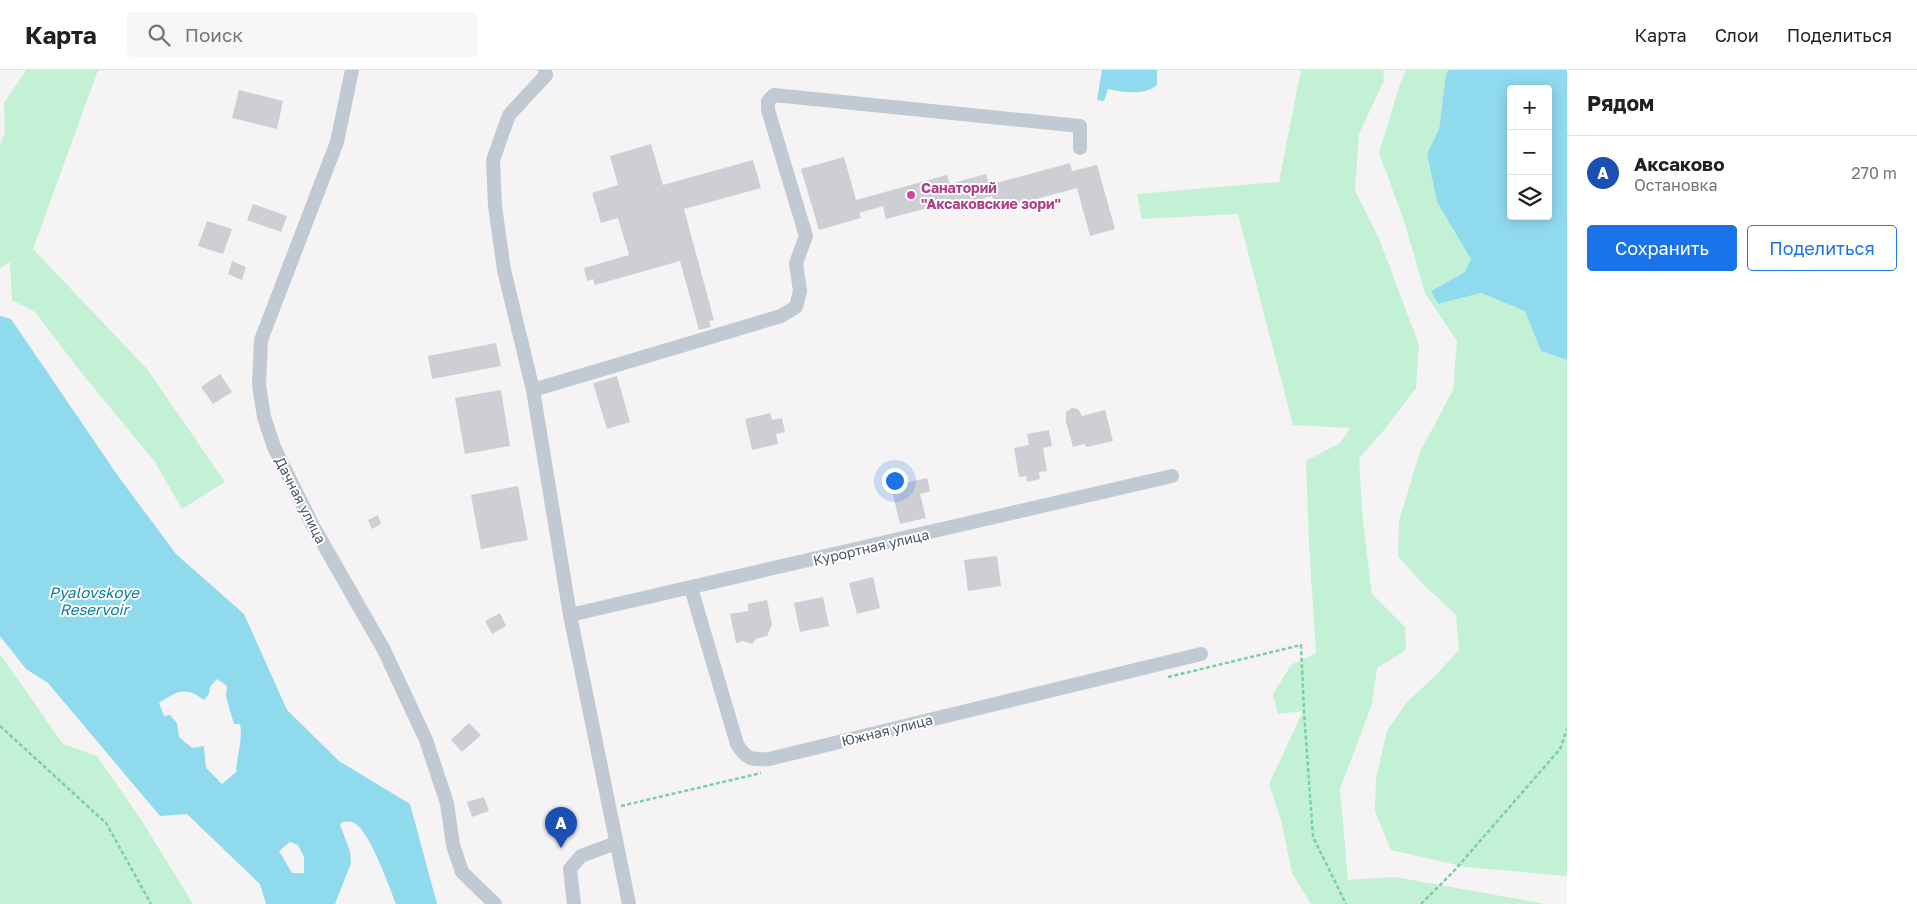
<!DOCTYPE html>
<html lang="ru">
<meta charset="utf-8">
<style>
body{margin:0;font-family:"Golos Text",sans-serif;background:#f6f6f6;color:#202124}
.controls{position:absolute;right:15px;top:15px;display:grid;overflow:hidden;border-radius:5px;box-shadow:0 2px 12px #0003}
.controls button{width:45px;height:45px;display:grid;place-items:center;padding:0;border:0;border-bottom:1px solid #e0e0e0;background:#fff;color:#202124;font:25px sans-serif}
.you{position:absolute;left:894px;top:410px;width:18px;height:18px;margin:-12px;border:4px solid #fff;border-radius:50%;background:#1a73e8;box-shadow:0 0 0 8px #1a73e833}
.badge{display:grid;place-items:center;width:32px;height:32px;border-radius:50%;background:#1a73e8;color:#fff;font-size:16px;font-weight:700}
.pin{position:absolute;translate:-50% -41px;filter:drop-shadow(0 1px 2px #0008)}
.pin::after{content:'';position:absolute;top:26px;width:18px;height:15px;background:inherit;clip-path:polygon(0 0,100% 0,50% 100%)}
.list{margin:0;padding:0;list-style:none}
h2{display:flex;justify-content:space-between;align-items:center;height:65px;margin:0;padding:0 20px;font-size:21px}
h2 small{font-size:16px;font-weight:400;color:#757577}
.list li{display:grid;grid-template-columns:32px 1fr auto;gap:15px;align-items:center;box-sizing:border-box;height:75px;padding:0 20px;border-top:1px solid #e0e0e0}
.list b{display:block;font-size:19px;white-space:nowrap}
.list p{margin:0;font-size:16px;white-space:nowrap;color:#757577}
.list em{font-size:16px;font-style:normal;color:#757577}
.actions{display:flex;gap:10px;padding:15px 20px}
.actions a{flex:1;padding:11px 0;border:1px solid #1a73e8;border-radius:5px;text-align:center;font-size:18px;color:#1a73e8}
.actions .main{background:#1a73e8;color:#fff}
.icon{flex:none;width:28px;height:28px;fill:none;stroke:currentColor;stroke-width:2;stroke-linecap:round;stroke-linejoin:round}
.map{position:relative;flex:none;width:1567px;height:834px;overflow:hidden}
header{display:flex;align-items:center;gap:30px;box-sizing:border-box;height:70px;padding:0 25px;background:#fff;border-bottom:1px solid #e0e0e0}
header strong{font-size:24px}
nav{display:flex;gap:28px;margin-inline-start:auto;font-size:18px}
.search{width:350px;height:45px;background:#f6f6f6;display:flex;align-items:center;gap:12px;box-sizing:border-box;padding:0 18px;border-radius:5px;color:#757577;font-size:19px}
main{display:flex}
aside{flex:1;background:#fff}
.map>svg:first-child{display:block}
.green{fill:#c3f1d5}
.water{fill:#90daee;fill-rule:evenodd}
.building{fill:#cdcfd5}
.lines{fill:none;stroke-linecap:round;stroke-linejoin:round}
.path{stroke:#7ad0a6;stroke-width:2.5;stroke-dasharray:4 2.5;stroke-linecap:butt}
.minor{stroke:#c1cad2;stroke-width:14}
.hotel-dot{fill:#d1479c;stroke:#fff;stroke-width:2}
.labels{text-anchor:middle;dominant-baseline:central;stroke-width:4;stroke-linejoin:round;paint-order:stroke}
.hotel-label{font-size:14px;font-weight:bold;fill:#b23c85;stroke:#fff;text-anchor:start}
.street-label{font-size:14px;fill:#4a5661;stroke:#fff}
.water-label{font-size:15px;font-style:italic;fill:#0c7c9b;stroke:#fff}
</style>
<header>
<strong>Карта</strong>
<div class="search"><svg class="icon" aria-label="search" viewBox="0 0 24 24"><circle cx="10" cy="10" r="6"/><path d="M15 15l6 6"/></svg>Поиск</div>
<nav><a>Карта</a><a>Слои</a><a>Поделиться</a></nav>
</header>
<main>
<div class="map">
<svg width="1567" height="834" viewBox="0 0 1567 834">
<rect width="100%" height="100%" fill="#f5f3f3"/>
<path class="green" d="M 26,0 L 98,0 L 33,179 L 147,299 L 225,412 L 182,439 L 155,392 L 84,306 L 35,242 L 12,230 L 10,192 L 0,198 L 0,74 L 5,63 L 4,33 Z
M 1301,0 L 1383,0 L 1384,10 L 1359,64 L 1355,120 L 1380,171 L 1419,275 L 1416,318 L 1384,360 L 1359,388 L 1363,452 L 1372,524 L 1405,557 L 1406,580 L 1377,598 L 1372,634 L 1340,719 L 1348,810 L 1395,807 L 1545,834 L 1311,834 L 1292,803 L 1281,750 L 1269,714 L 1303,641 L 1278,644 L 1273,624 L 1291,595 L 1316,583 L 1309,475 L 1306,391 L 1340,373 L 1350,358 L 1293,355 L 1238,144 L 1142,149 L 1137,124 L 1279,112 Z
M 1406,0 L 1449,0 L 1446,4 L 1439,59 L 1427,84 L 1437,132 L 1472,189 L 1465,202 L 1431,221 L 1438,234 L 1481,223 L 1525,241 L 1541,281 L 1567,290 L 1567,806 L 1466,797 L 1391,780 L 1375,741 L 1376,708 L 1387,661 L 1407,632 L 1434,607 L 1459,580 L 1456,545 L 1422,513 L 1398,486 L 1399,451 L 1420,382 L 1453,320 L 1457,271 L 1425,223 L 1404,151 L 1379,83 L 1400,14 Z
M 0,584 L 63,674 L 97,686 L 142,751 L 193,834 L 0,834 Z"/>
<path class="water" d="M 1102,0 L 1157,0 L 1157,15 C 1143,26 1124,22 1108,19 L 1104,31 L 1097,30 Z
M 1449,0 L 1567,0 L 1567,290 L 1541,281 L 1525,241 L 1481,223 L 1438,234 L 1431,221 L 1465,202 L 1471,189 L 1437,132 L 1427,84 L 1439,59 L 1446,4 ZM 1511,19 L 1548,19 L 1548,146 L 1511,146 Z
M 0,246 L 11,249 L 118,406 L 176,484 L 244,544 L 287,640 L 339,691 L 410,734 L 437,834 L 396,834 C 388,814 372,767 356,754 C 352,751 347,751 342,752 L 340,755 L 350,781 L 351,793 L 335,834 L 266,834 L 260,814 L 187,744 L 160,746 L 48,613 L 26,599 L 0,566 ZM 217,609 L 227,616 L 226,627 L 234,654 L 240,654 C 243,668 237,686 236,702 L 222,714 L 206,698 L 204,676 L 192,678 L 179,667 L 177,653 L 170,645 L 164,646 L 159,633 C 177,621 186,616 204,630 L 209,624 L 210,617 ZM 290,772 L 298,775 L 304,787 L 304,803 L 292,803 L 279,781 Z"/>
<path class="building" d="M 239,20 L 283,31 L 277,59 L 232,48 Z
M 651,74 L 663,115 L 753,90 L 761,118 L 684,139 L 714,250 L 709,251 L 711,257 L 699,260 L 680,191 L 595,215 L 593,209 L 587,211 L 584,198 L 629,185 L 618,148 L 601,153 L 592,123 L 618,115 L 610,86 Z
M 844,87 L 856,130 L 947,105 L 950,114 L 986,104 L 989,115 L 1070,93 L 1072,101 L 1097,95 L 1115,159 L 1090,166 L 1077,118 L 996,140 L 992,126 L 956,136 L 954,131 L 886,149 L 883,136 L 859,143 L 861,148 L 819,160 L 801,99 Z
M 253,134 L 287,146 L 281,162 L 247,150 Z
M 207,151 L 232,159 L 223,184 L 198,176 Z
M 232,191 L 246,197 L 242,210 L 228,204 Z
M 496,273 L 501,296 L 432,309 L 428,286 Z
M 220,304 L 232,322 L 213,334 L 201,317 Z
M 617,306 L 630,352 L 607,359 L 593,313 Z
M 501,320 L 510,376 L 465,384 L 455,328 Z
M 1072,338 L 1078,339 L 1082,346 L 1105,340 L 1113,371 L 1087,377 L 1084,374 L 1073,377 L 1066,352 L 1066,342 Z
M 770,343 L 772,350 L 782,348 L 785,362 L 776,364 L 778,374 L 752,380 L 745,349 Z
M 1049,360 L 1052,376 L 1043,378 L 1047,401 L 1039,402 L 1040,409 L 1027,412 L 1026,406 L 1019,407 L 1014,378 L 1029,375 L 1027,364 Z
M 927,408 L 930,421 L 920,424 L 926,448 L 900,454 L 891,416 Z
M 518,416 L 528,470 L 481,479 L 471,425 Z
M 378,445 L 381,454 L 372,459 L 368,450 Z
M 997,486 L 1001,516 L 968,521 L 964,490 Z
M 873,507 L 880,538 L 857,544 L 849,513 Z
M 823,527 L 829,556 L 800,562 L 794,533 Z
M 767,530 L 772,554 L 767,566 L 756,569 L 752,574 L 743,571 L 736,573 L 730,544 L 748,541 L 748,534 Z
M 500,543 L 506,556 L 492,564 L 485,551 Z
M 469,653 L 481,665 L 462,682 L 451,670 Z
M 484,727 L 489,741 L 472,747 L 467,732 Z"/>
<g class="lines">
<path class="path" d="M 1168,607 L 1301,575 L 1304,641 L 1313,767 L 1346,834
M 0,656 L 106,753 L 151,834
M 621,736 L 761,703
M 1421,834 L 1453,802 L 1560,679 L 1567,659"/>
<path class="minor" d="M 352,0 L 337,72 L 261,270 L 259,315 L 264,347 L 274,377 L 313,456 L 384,580 L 426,670 L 447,733 L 453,775 L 462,802 L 495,834
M 545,0 L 546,5 L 509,45 L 493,90 L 495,136 L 504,200 L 533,320 L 570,545 L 629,834
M 533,320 L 781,246 L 796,237 L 800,221 L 796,193 L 806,166 L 768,40 L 768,31 L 774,25 L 1080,56 L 1080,78
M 691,518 L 737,674 C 746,689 751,690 769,689 L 1201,584
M 570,545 L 1172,406
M 574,834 L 570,799 L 581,786 L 616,773"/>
</g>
<circle class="hotel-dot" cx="911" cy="125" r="5"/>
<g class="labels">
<g class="hotel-label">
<text x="921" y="117">Санаторий<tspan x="921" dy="16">"Аксаковские зори"</tspan></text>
</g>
<g class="street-label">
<text transform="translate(301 430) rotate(63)">Дачная улица</text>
<text transform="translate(871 477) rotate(-13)">Курортная улица</text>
<text transform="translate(887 660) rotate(-14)">Южная улица</text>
</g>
<g class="water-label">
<text x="94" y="522">Pyalovskoye<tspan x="94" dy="17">Reservoir</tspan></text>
</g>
</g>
</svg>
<div class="controls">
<button>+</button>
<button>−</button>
<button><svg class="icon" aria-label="layers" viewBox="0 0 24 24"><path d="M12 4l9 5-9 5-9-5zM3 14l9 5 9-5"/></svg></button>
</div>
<div class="you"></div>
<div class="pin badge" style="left:561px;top:778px;background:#1a4fb4">A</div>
</div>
<aside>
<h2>Рядом<small></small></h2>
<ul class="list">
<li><span class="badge" style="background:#1a4fb4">A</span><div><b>Аксаково</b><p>Остановка</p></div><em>270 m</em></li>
</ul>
<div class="actions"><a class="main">Сохранить</a><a>Поделиться</a></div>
</aside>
</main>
